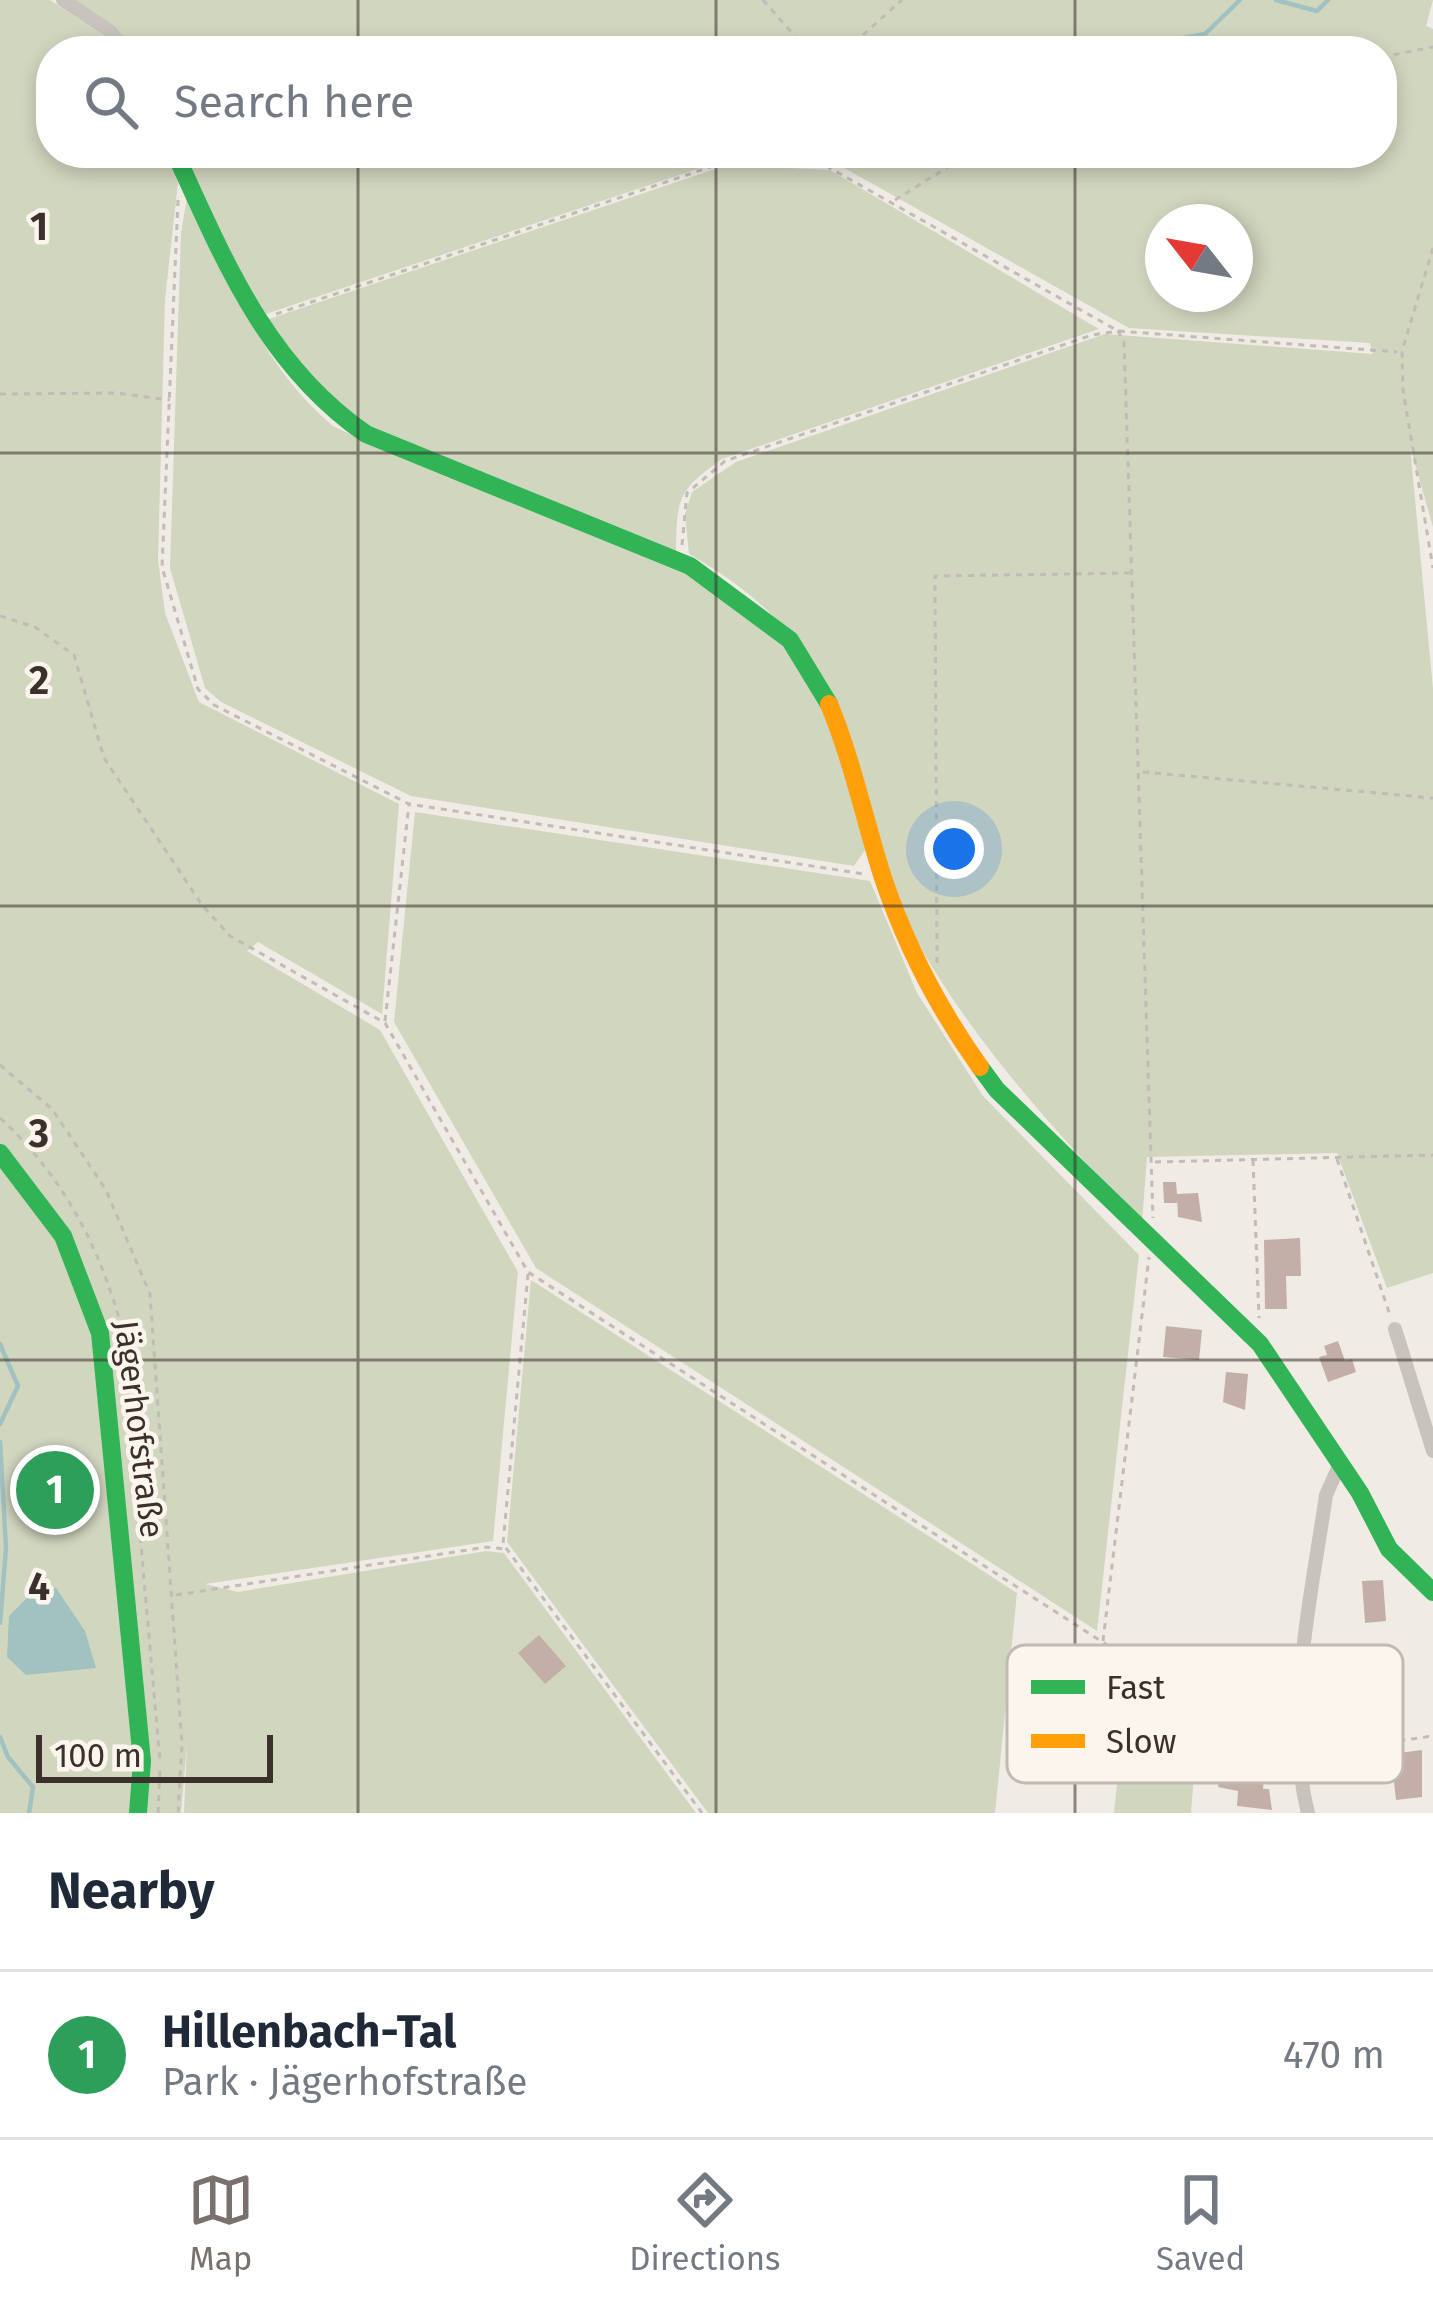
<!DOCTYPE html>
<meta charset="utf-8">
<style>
body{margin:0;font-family:"Fira Sans",sans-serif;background:#f2f2f3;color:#1f2937}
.compass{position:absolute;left:1145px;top:204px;width:108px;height:108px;border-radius:50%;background:#fff;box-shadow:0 6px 18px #0003;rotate:301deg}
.scale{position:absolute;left:36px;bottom:30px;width:237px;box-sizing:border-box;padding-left:12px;border:6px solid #3b302b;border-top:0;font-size:33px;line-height:42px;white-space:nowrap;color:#3b302b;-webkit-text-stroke:9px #fbf5ee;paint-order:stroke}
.you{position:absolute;left:954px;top:849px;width:42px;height:42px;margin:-30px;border:9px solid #fff;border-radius:50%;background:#1a73e8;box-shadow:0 0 0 18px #1a73e833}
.badge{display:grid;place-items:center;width:78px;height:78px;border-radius:50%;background:#7a716c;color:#fff;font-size:39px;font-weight:700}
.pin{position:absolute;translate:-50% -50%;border:6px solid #fff;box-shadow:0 3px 12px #0006}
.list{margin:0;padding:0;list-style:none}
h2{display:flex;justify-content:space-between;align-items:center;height:156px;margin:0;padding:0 48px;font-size:51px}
h2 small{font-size:39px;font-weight:400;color:#747a83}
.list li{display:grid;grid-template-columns:78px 1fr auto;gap:36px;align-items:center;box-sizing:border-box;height:168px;padding:0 48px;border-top:3px solid #e0e1e3}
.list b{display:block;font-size:45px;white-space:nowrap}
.list p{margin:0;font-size:39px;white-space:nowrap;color:#747a83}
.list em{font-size:39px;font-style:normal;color:#747a83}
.icon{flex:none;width:66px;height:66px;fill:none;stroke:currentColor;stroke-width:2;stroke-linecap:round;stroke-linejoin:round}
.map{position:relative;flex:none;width:1433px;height:1813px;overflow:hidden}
.search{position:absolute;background:#fff;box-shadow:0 6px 18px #0003;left:36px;right:36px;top:36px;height:132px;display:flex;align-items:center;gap:30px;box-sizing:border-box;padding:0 42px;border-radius:48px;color:#747a83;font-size:45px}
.sheet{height:324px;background:#fff}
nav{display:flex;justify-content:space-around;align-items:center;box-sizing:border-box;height:168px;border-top:3px solid #e0e1e3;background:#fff;font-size:33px;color:#747a83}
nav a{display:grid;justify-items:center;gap:6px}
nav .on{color:#7a716c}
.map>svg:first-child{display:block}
.green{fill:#d1d6bf;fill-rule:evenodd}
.water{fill:#a1c2c1}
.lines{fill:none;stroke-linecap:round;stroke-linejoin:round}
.stream{stroke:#a1c2c1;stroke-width:4.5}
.building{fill:#c3afa7}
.path{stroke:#c2bbb6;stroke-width:3;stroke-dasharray:6 6;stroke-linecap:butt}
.street{stroke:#c9c3be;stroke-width:14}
.fast{stroke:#30b455;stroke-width:18}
.slow{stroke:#ff9f0a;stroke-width:18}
.grid{fill:none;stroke:#3b302b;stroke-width:3;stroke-opacity:0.55}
.labels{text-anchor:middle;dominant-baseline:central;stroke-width:9;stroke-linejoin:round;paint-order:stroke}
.street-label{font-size:33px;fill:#3b302b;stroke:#fbf5ee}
.key{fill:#fbf5ee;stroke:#c1bab4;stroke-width:3}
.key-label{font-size:33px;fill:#3b302b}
.grid-label{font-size:39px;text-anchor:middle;font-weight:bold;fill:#3b302b;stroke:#fbf5ee;stroke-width:9;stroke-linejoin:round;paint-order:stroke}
</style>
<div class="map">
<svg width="1433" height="1813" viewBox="0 0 1433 1813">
<rect width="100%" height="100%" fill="#f0ebe5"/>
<path class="green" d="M 0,0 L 50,0 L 107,38 L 116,51 L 51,51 L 51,153 L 170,153 L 178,183 L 165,299 L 158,560 L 165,613 L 199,702 L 399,804 L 382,1014 L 258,942 L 247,951 L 380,1030 L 518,1272 L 493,1541 L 205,1584 L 238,1592 L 486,1551 L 504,1553 L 696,1813 L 184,1813 L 187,1744 L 181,1813 L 0,1813 Z
M 73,0 L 1433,0 L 1426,26 L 1433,29 L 1433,527 L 1410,446 L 1433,689 L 1433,1273 L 1387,1288 L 1337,1153 L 1147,1157 L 1142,1223 C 1058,1134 974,1044 914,936 C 893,896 883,848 871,805 C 840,688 797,615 689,554 L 685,514 L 692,492 L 736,462 L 1105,334 L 1373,354 L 1370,343 L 1129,328 L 839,165 L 724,160 L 260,316 L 184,153 L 1382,153 L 1382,51 L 132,51 ZM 1163,222 L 1235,222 L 1235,294 L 1163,294 Z
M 727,165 L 830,170 L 1099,329 L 722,459 C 677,491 677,498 676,552 L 372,429 L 317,393 L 263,321 Z
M 189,186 C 227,272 259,365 333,426 C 453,486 710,548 787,649 C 833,709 850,778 865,850 L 854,866 L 411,796 L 221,702 L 205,688 L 170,568 L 181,233 Z
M 415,812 L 870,881 L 917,993 L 983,1096 L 1139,1255 L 1097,1631 L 536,1268 L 394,1022 Z
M 531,1280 L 1017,1593 L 995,1813 L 708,1813 L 507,1542 Z
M 1129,1666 L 1199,1711 L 1191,1813 L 1114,1813 Z"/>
<path class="water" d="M 41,1584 L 56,1588 L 85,1631 L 96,1668 L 26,1675 L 7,1657 L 9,1616 Z"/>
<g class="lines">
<path class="stream" d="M 1276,0 L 1317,11 L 1328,0
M 1114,51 L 1205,34 L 1240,0
M 882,164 L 894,153
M 0,1344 L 18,1386 L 0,1424
M 0,1442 L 6,1548 L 0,1623
M 0,1737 L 8,1757 L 33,1787 L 29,1813"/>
</g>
<path class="building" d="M 1163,1182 L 1176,1182 L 1177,1194 L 1198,1193 L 1202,1222 L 1178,1217 L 1177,1198 L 1177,1203 L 1164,1203 Z
M 1300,1238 L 1301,1276 L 1286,1276 L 1287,1309 L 1265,1309 L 1264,1240 Z
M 1166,1326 L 1202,1330 L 1199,1360 L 1163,1357 Z
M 1338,1341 L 1345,1361 L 1352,1359 L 1356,1372 L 1328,1382 L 1319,1357 L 1327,1355 L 1324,1346 Z
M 1226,1372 L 1248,1374 L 1245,1410 L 1223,1402 Z
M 1383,1580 L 1386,1621 L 1365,1623 L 1362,1581 Z
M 539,1635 L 566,1666 L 545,1684 L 518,1653 Z
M 1422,1750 L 1422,1797 L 1396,1800 L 1391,1754 Z
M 1247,1763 L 1265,1764 L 1263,1789 L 1269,1789 L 1272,1810 L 1237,1806 L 1238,1791 L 1218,1787 L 1220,1772 L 1246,1778 Z"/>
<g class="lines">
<path class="path" d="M 763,0 L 808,51
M 845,51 L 902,0
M 1382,57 L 1433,47
M 832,165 L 835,153
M 178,200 L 162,567 L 198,689 L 214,705 L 409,804 L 864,874
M 895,200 L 970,153
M 1433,248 L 1402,351 L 1403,390 L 1433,568
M 276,314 L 725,162 L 821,163 L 1118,331 L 1397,352
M 0,394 L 116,393 L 170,400
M 682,545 L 687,493 L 725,461 L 1092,335 L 1118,331 L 1124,342 L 1153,1218
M 0,616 L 35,627 L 74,655 L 104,758 L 202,905 L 230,936 L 385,1023 L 528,1272 L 1287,1761
M 1143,772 L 1433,798
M 937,963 L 935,576 L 1132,573
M 385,1021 L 409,804
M 0,1065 L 52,1109 L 106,1190 L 150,1294 L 182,1745 L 178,1813
M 0,1118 C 63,1176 100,1247 122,1329 L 160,1761
M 1337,1159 L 1390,1315
M 1253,1160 L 1259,1318
M 1155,1162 L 1433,1155
M 528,1274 L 503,1544 L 702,1813
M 176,1595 L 487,1547 L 505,1549
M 1103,1641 L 1149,1257
M 1316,1752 L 1433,1736
M 158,1813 L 160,1771"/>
<path class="street" d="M 63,0 L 111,32 L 126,51
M 1395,1329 L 1433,1451
M 1308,1813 C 1283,1717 1312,1593 1326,1495 L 1339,1466"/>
<path class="fast" d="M 175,153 C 224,260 266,365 366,434 L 690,566 L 790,640 L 829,704
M 980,1067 L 997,1090 L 1260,1344 L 1360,1493 L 1389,1549 L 1433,1592
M 0,1153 L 63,1236 L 100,1333 L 142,1761 L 138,1813"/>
<path class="slow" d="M 829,704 C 852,760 864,817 882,875 C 905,944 938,1008 980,1067"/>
</g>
<path class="grid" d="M 358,0 L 358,51M 716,0 L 716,51M 1075,0 L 1075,51M 358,153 L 358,1813M 716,153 L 716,1813M 1075,153 L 1075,1813M 0,453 L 1433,453M 0,906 L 1433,906M 0,1360 L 1433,1360"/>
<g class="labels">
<g class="street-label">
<text transform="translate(139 1429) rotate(83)">Jägerhofstraße</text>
</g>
</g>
<rect x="1007" y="1645" width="396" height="138" rx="18" class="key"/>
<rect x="1031" y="1680" width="54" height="14" fill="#30b455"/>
<rect x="1031" y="1734" width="54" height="14" fill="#ff9f0a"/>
<g class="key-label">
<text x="1106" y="1699">Fast</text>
<text x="1106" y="1753">Slow</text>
</g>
<g class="grid-label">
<text x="39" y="240">1</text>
<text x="39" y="694">2</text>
<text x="39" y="1147">3</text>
<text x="39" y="1600">4</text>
</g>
</svg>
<svg class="compass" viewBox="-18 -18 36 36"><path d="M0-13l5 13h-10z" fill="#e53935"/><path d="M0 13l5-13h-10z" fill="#747a83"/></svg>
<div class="scale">100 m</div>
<div class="you"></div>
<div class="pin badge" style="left:55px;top:1490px;background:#2e9e5b">1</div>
<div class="search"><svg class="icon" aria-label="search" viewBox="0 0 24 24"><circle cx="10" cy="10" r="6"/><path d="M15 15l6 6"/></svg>Search here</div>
</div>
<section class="sheet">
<h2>Nearby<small></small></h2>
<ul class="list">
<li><span class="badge" style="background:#2e9e5b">1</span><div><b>Hillenbach-Tal</b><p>Park · Jägerhofstraße</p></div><em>470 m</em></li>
</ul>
</section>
<nav>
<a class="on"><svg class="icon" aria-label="map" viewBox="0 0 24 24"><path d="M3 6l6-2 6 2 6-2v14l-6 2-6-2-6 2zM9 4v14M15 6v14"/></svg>Map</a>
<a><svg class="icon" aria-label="directions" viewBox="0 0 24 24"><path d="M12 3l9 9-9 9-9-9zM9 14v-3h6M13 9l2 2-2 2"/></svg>Directions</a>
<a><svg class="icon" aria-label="saved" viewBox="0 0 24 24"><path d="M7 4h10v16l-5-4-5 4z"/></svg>Saved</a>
</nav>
